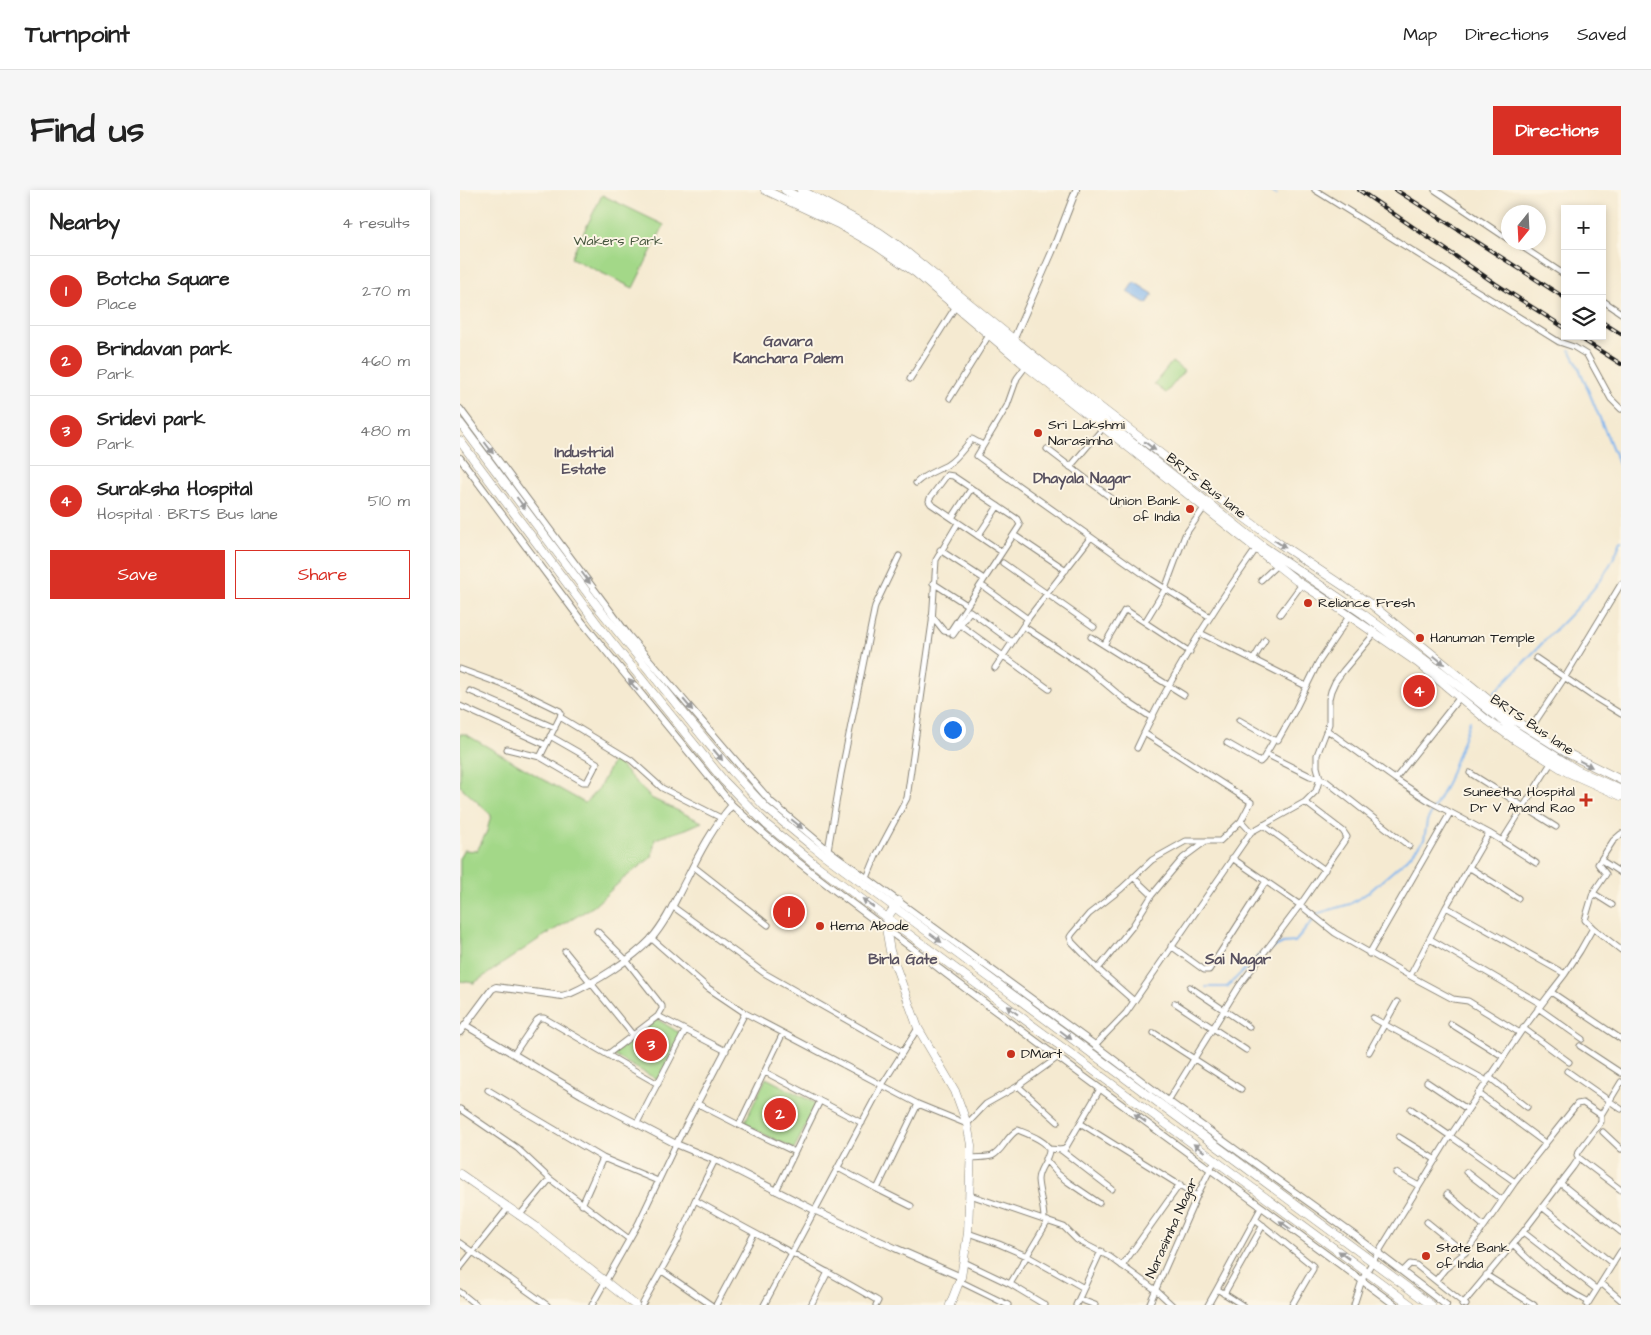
<!DOCTYPE html>
<meta charset="utf-8">
<style>
body{margin:0;font-family:"Architects Daughter",sans-serif;background:#f6f6f6;color:#222}
.controls{position:absolute;right:15px;top:15px;display:grid;overflow:hidden;border-radius:0px;box-shadow:0 2px 8px #0003}
.controls button{width:45px;height:45px;display:grid;place-items:center;padding:0;border:0;border-bottom:1px solid #e0e0e0;background:#fff;color:#222;font:25px sans-serif}
.compass{position:absolute;left:1041px;top:15px;width:45px;height:45px;border-radius:50%;background:#fff;box-shadow:0 2px 8px #0003;rotate:198deg}
.you{position:absolute;left:492px;top:539px;width:18px;height:18px;margin:-12px;border:4px solid #fff;border-radius:50%;background:#1a73e8;box-shadow:0 0 0 8px #1a73e833}
.badge{display:grid;place-items:center;width:32px;height:32px;border-radius:50%;background:#d93025;color:#fff;font-size:16px;font-weight:700}
.pin{position:absolute;translate:-50% -50%;border:2px solid #fff;box-shadow:0 1px 5px #0006}
.list{margin:0;padding:0;list-style:none}
h2{display:flex;justify-content:space-between;align-items:center;height:65px;margin:0;padding:0 20px;font-size:21px}
h2 small{font-size:16px;font-weight:400;color:#767676}
.list li{display:grid;grid-template-columns:32px 1fr auto;gap:15px;align-items:center;box-sizing:border-box;height:70px;padding:0 20px;border-top:1px solid #e0e0e0}
.list b{display:block;font-size:19px;white-space:nowrap}
.list p{margin:0;font-size:16px;white-space:nowrap;color:#767676}
.list em{font-size:16px;font-style:normal;color:#767676}
.actions{display:flex;gap:10px;padding:15px 20px}
.actions a{flex:1;padding:11px 0;border:1px solid #d93025;border-radius:0px;text-align:center;font-size:18px;color:#d93025}
.actions .main{background:#d93025;color:#fff}
.icon{flex:none;width:28px;height:28px;fill:none;stroke:currentColor;stroke-width:2;stroke-linecap:round;stroke-linejoin:round}
.map{position:relative;flex:none;width:1161px;height:1115px;overflow:hidden;border-radius:0px}
header{display:flex;align-items:center;gap:30px;box-sizing:border-box;height:70px;padding:0 25px;background:#fff;border-bottom:1px solid #e0e0e0}
header strong{font-size:24px}
nav{display:flex;gap:28px;margin-inline-start:auto;font-size:18px}
.intro{display:flex;align-items:center;justify-content:space-between;box-sizing:border-box;height:120px;padding:0 30px}
h1{margin:0;font-size:35px}
.button{padding:12px 22px;border-radius:0px;background:#d93025;color:#fff;font-size:18px;font-weight:700}
main{display:flex;gap:30px;padding:0 30px}
aside{flex:1;background:#fff;border-radius:0px;box-shadow:0 2px 8px #0003}
.map>svg:first-child{display:block}
.green{fill:#a3d888;stroke:#607a52}
.water{fill:#81b6ef;stroke:#4e6986}
.lines{fill:none;stroke-linecap:round;stroke-linejoin:round}
.stream{stroke:#81b6ef;stroke-width:2}
.minor-casing{stroke:#888376;stroke-width:7}
.tertiary-casing{stroke:#888376;stroke-width:8}
.secondary-casing{stroke:#888376;stroke-width:9}
.primary-casing{stroke:#888376;stroke-width:9}
.minor{stroke:#fff;stroke-width:5}
.tertiary{stroke:#fff;stroke-width:6}
.secondary{stroke:#fff;stroke-width:8}
.primary{stroke:#fff;stroke-width:8}
.rail-casing{stroke:#1c1c1c;stroke-width:4}
.rail{stroke:#fcf5e5;stroke-width:2;stroke-dasharray:5.5;stroke-linecap:butt}
.oneway{fill:#999}
.poi-dot{fill:#c8321e;stroke:#fcf5e5;stroke-width:2}
.labels{text-anchor:middle;dominant-baseline:central;stroke-width:4;stroke-linejoin:round;paint-order:stroke}
.park-label{font-size:14px;fill:#44543c;stroke:#fcf5e5}
.poi-label{font-size:14px;fill:#1c1c1c;stroke:#fcf5e5;text-anchor:start}
.street-label{font-size:14px;fill:#1c1c1c;stroke:#fcf5e5}
.neighbourhood-label{font-size:15px;font-weight:bold;fill:#585160;stroke:#fcf5e5}
</style>
<header>
<strong>Turnpoint</strong>
<nav><a>Map</a><a>Directions</a><a>Saved</a></nav>
</header>
<div class="intro"><h1>Find us</h1><a class="button">Directions</a></div>
<main>
<aside>
<h2>Nearby<small>4 results</small></h2>
<ul class="list">
<li><span class="badge">1</span><div><b>Botcha Square</b><p>Place</p></div><em>270 m</em></li>
<li><span class="badge">2</span><div><b>Brindavan park</b><p>Park</p></div><em>460 m</em></li>
<li><span class="badge">3</span><div><b>Sridevi park</b><p>Park</p></div><em>480 m</em></li>
<li><span class="badge">4</span><div><b>Suraksha Hospital</b><p>Hospital · BRTS Bus lane</p></div><em>510 m</em></li>
</ul>
<div class="actions"><a class="main">Save</a><a>Share</a></div>
</aside>
<div class="map">
<svg width="1161" height="1115" viewBox="0 0 1161 1115">
<rect width="100%" height="100%" fill="#fcf5e5"/>
<filter id="ink" filterUnits="userSpaceOnUse"><feTurbulence type="fractalNoise" baseFrequency=".02" numOctaves="2"/><feDisplacementMap in="SourceGraphic" scale="10" xChannelSelector="R" yChannelSelector="G"/><feConvolveMatrix kernelMatrix="1 2 1 2 8 2 1 2 1" color-interpolation-filters="sRGB"/></filter>
<filter id="wash" filterUnits="userSpaceOnUse"><feTurbulence type="fractalNoise" baseFrequency=".0096" numOctaves="4" result="noise"/><feDisplacementMap in="SourceGraphic" scale="20" xChannelSelector="R" yChannelSelector="G"/><feGaussianBlur stdDeviation="1.12" result="paint"/><feColorMatrix in="noise" values="0 0 0 0 0 0 0 0 0 0 0 0 0 0 0 0 0 1.4 0 .05"/><feComposite in="paint" operator="in"/></filter>
<g filter="url(#wash)">
<rect width="100%" height="100%" fill="#f5ead1"/>
<path class="green" d="M 142,5 L 204,35 L 173,98 L 111,68 Z
M 712,172 L 724,181 L 706,203 L 694,194 Z
M 0,544 L 5,544 C 45,566 84,591 125,613 L 139,598 L 154,569 L 191,608 L 242,632 L 226,639 L 195,649 L 192,667 L 163,689 L 134,716 L 79,749 L 14,793 L 0,791 L 0,667 L 4,660 L 17,661 L 27,641 L 31,625 L 0,596 Z
M 197,829 L 221,844 L 198,890 L 153,865 Z
M 306,888 L 357,914 L 334,959 L 284,934 Z"/>
<path class="water" d="M 674,92 L 693,104 L 687,114 L 667,102 Z"/>
<g class="lines">
<path class="stream" d="M 809,0 L 817,5
M 1110,160 L 1116,171 L 1161,279
M 1034,503 C 1053,484 1072,464 1090,445 C 1118,417 1149,388 1161,350
M 808,760 L 823,753 L 835,752 L 859,723 L 890,714 L 909,702 L 947,669 L 964,650 L 967,631 L 987,594 L 1010,531
M 746,797 L 767,797 L 800,764"/>
</g>
</g>
<g filter="url(#ink)">
<g class="lines">
<defs>
<path id="minor" d="M 855,0 L 1099,152 L 1114,157 L 1127,165 L 1151,209 L 1161,219
M 975,0 L 1048,49
M 1055,52 L 1105,85
M 1142,110 L 1161,123
M 450,189 L 496,116
M 490,208 L 529,145
M 587,259 L 659,314
M 610,277 L 643,238
M 456,293 C 465,284 476,281 487,275 C 497,269 504,258 512,249 L 523,255
M 492,328 L 511,299
M 518,346 L 538,316
M 557,347 L 606,380
M 631,347 L 690,389 L 750,427
M 480,360 L 524,389
M 543,373 L 634,437
M 801,390 L 817,375
M 473,393 L 507,415
M 524,397 L 568,429
M 820,424 L 842,394
M 472,426 L 484,441 L 489,442 L 491,440 L 560,335 L 557,329 L 493,286 L 487,285 L 470,308 L 469,311 L 471,314 L 542,362
M 685,432 L 705,399 L 725,345 L 744,318
M 499,434 L 589,499
M 563,436 L 628,479 L 665,510 L 692,528
M 740,443 L 846,496
M 493,445 L 510,421 L 552,452
M 631,447 L 724,505
M 644,455 L 664,421 L 666,420 L 730,462
M 1076,468 L 1132,506 L 1161,524
M 793,470 L 805,450
M 535,478 L 569,427 L 631,347 L 517,266 L 547,216 L 557,188 L 566,176
M 0,479 L 57,500 L 100,521 L 101,523 L 100,527 L 171,570 L 202,598 L 261,628
M 10,501 L 95,538
M 0,516 L 86,555
M 779,530 L 814,550 L 818,550 L 835,520 L 858,473 L 890,425
M 867,540 L 935,589 L 969,611 L 1029,643
M 1069,541 L 1105,487 L 1161,394
M 684,543 L 791,612 L 781,631 L 791,642
M 767,553 L 800,572 L 803,569 L 814,550
M 677,558 C 708,490 753,420 796,359
M 47,559 L 80,567 L 123,592 L 127,592 L 137,573 L 90,546
M 806,564 L 850,586 L 866,591 L 949,656
M 80,567 L 100,527
M 1010,583 L 1096,637
M 935,589 L 1000,507
M 803,635 L 865,680
M 1042,651 L 1076,673
M 368,660 L 381,584 L 415,416 L 439,366
M 772,668 L 840,715 L 887,647 L 883,641 L 845,612
M 1141,670 L 1161,683
M 233,676 L 308,735
M 1010,678 L 1058,708
M 673,687 L 692,705
M 407,688 L 416,666 L 447,608 L 472,432 L 476,370 L 498,333
M 1133,703 L 1146,684 L 1138,674 L 1153,651 L 1161,644
M 212,716 L 304,783 L 443,862
M 986,717 L 1029,643 L 1042,651 L 1091,573
M 1133,738 L 1161,760
M 137,741 L 166,770 L 202,816 L 202,819 L 198,826
M 191,748 L 248,798 L 285,823 L 458,914 L 507,934 L 526,914 L 558,896 L 597,868
M 970,749 L 1081,814
M 711,756 L 744,780 L 749,780 L 806,691
M 105,761 L 173,845
M 909,764 L 990,623
M 638,779 L 672,737 L 692,705 L 712,681 L 723,668 L 746,651
M 1105,784 L 1120,761 L 1133,738 L 1125,730 L 1133,703 L 1152,715
M 950,786 L 993,809 L 1008,811 L 1060,843
M 730,797 L 789,837
M 1091,802 L 1060,843 L 990,946 L 1055,992 L 1117,914 L 1123,913 L 1141,925
M 674,811 L 641,782 L 612,752 L 610,747 L 612,744 L 629,724 L 661,699 L 692,670 L 726,651 L 760,651 L 781,631
M 715,813 L 786,860
M 1078,818 L 1122,849
M 913,828 L 1027,891
M 991,834 L 1044,867
M 1063,838 L 1109,872
M 323,843 L 279,935 L 335,962
M 694,843 L 781,899
M 635,855 L 666,823 L 791,642 L 845,612 L 856,601 L 860,588 L 857,577 L 857,565 L 869,534 L 869,509 L 871,501 L 875,492 L 883,481 L 915,443
M 1120,856 L 1161,883
M 909,862 L 937,812
M 54,864 L 77,830 L 80,828 L 84,828 L 198,894
M 148,864 L 198,826 L 266,861
M 1107,881 L 1161,919
M 305,882 L 402,933
M 1029,887 L 1067,917
M 967,892 L 1007,919
M 558,896 L 598,932
M 28,900 L 143,968 L 198,991
M 1018,903 L 1085,953
M 708,911 L 779,796 L 840,715 L 875,743 L 950,786 L 986,717 L 1105,784 L 1091,802 L 1161,849
M 238,914 L 279,935
M 0,919 L 57,958 L 90,989 L 169,1049
M 177,933 L 225,841
M 620,933 L 737,1006
M 1143,942 L 1161,959
M 939,947 L 976,970
M 589,959 L 601,960 L 605,959 L 640,899
M 601,960 L 652,999
M 512,968 C 518,967 526,968 532,966 C 543,961 547,945 558,940 C 565,943 589,951 589,961 C 588,971 578,979 578,990 C 579,1004 584,1016 584,1029
M 1119,968 L 1161,1000
M 585,969 L 598,984 L 608,992 L 639,1013
M 255,970 L 235,1010 C 295,1045 358,1075 418,1111 L 416,1115
M 378,978 L 417,999 L 458,914
M 1006,982 L 1042,1010
M 936,983 L 959,996
M 1100,993 L 1161,1042
M 417,999 L 451,1016
M 316,1001 L 360,911
M 987,1004 L 1024,1036
M 510,1005 L 604,1037 L 617,1050 L 650,1067 L 697,1101 L 712,1115
M 122,1015 L 143,968
M 1082,1017 L 1153,1074
M 59,1026 L 90,989
M 795,1029 L 853,1076 L 853,1079 L 832,1115
M 967,1032 L 1005,1063
M 1063,1042 L 1136,1099
M 508,1043 L 539,1054 L 567,1066 L 624,1098
M 0,1053 L 87,1115
M 1053,1054 C 1077,1079 1098,1096 1129,1112
M 504,1072 L 550,1094 L 585,1115
M 662,1076 L 720,994
M 0,1078 L 48,1018
M 202,1081 L 251,1115
M 943,1081 L 950,1074 L 956,1075 L 1006,1115
M 1026,1085 L 1074,1115
M 976,1090 L 985,1079 L 1007,1061 L 1055,992
M 499,1091 L 548,1115
M 1141,1093 L 1161,1110
M 550,1094 L 588,1031
M 0,1102 L 16,1115
M 764,1104 L 803,1035
M 619,1109 L 635,1115
M 132,1115 L 178,1034 L 216,954 L 285,823
M 182,1115 L 218,1050 L 235,1010
M 256,1115 L 294,1044
M 304,1115 L 422,895 L 458,838
M 351,1115 L 368,1082
M 616,1115 L 641,1061
M 689,1115 L 737,1006 L 755,970
M 748,1115 L 757,1099
M 782,1115 L 757,1099 L 801,1018
M 894,1115 L 902,1090 L 907,1081 L 990,946 L 951,919
M 1002,1115 L 1063,1042 L 1113,977 L 1119,968 L 1117,965 L 1119,961 L 1141,932 L 1141,925 L 1161,892
M 1127,1115 L 1161,1061"/>
<path id="tertiary" d="M 552,153 L 592,62 L 616,0
M 0,219 L 168,445 L 311,612 L 368,660 L 632,853 L 708,911 L 897,1047 L 986,1115
M 0,268 L 123,433 L 272,615 C 337,676 410,726 481,780 C 631,894 784,1003 935,1115
M 5,835 L 122,905 L 216,954 L 262,973 L 356,1021 L 435,1058 L 501,1087
M 0,842 L 32,799 L 36,797 L 102,806 L 109,804 C 136,792 171,770 191,749 C 206,732 216,709 226,690 C 239,664 253,637 272,615"/>
<path id="secondary" d="M 439,711 L 427,728 L 426,738 L 430,761 L 458,838 L 495,901 L 507,934 L 511,955 L 508,1043 L 501,1087 L 490,1115
M 0,984 L 75,1036 L 175,1115"/>
<path id="primary" d="M 305,0 L 380,35 L 415,55 L 456,83 L 566,176 L 837,391 L 868,411 L 958,473 L 1027,530 L 1055,550 L 1107,582 L 1161,606
M 325,0 L 411,46 L 461,80 L 558,162 L 801,355 L 903,424 L 980,481 L 1054,540 L 1117,580 L 1161,600
M 341,0 L 419,42 L 439,56 L 584,174 L 782,326 L 820,354 L 912,415 L 1051,528 L 1107,563 L 1161,590
M 0,233 L 141,421 L 247,552 L 272,581 L 306,618 L 352,656 L 971,1115
M 0,251 L 142,440 L 264,591 L 307,635 L 356,675 L 427,728 L 951,1115"/>
</defs>
<use href="#minor" class="minor-casing"/>
<use href="#tertiary" class="tertiary-casing"/>
<use href="#secondary" class="secondary-casing"/>
<use href="#primary" class="primary-casing"/>
<use href="#minor" class="minor"/>
<use href="#tertiary" class="tertiary"/>
<use href="#secondary" class="secondary"/>
<use href="#primary" class="primary"/>
<defs>
<path id="rail" d="M 899,0 L 1036,94 L 1105,138
M 936,0 L 1105,108
M 1142,132 L 1161,144
M 1117,146 L 1161,174"/>
</defs>
<use href="#rail" class="rail-casing"/>
<use href="#rail" class="rail"/>
</g>
<defs><path id="oneway-solid" d="M-6-.8H1V-3.2L6.5 0L1 3.2V.8H-6Z" transform="scale(1.25)"/></defs>
<g class="oneway">
<use href="#oneway-solid" transform="translate(690 256) rotate(38)"/>
<use href="#oneway-solid" transform="translate(29 258) rotate(53)"/>
<use href="#oneway-solid" transform="translate(61 313) rotate(53)"/>
<use href="#oneway-solid" transform="translate(820 354) rotate(34)"/>
<use href="#oneway-solid" transform="translate(126 388) rotate(53)"/>
<use href="#oneway-solid" transform="translate(979 470) rotate(39)"/>
<use href="#oneway-solid" transform="translate(173 495) rotate(-129)"/>
<use href="#oneway-solid" transform="translate(228 515) rotate(50)"/>
<use href="#oneway-solid" transform="translate(258 565) rotate(50)"/>
<use href="#oneway-solid" transform="translate(1126 574) rotate(27)"/>
<use href="#oneway-solid" transform="translate(337 634) rotate(40)"/>
<use href="#oneway-solid" transform="translate(408 713) rotate(-143)"/>
<use href="#oneway-solid" transform="translate(476 748) rotate(37)"/>
<use href="#oneway-solid" transform="translate(552 820) rotate(-143)"/>
<use href="#oneway-solid" transform="translate(606 845) rotate(37)"/>
<use href="#oneway-solid" transform="translate(680 928) rotate(-144)"/>
<use href="#oneway-solid" transform="translate(739 958) rotate(-144)"/>
<use href="#oneway-solid" transform="translate(825 1035) rotate(-144)"/>
<use href="#oneway-solid" transform="translate(884 1065) rotate(-144)"/>
</g>
</g>
<g class="poi-dot">
<circle cx="578" cy="243" r="5"/>
<circle cx="730" cy="319" r="5"/>
<circle cx="848" cy="413" r="5"/>
<circle cx="960" cy="448" r="5"/>
<path d="M1123.5 602.5h5v5h5v5h-5v5h-5v-5h-5v-5h5z"/>
<circle cx="360" cy="736" r="5"/>
<circle cx="551" cy="864" r="5"/>
<circle cx="966" cy="1066" r="5"/>
</g>
<g class="labels">
<g class="park-label">
<text x="158" y="51">Wakers Park</text>
</g>
<g class="poi-label">
<text x="588" y="235">Sri Lakshmi<tspan x="588" dy="16">Narasimha</tspan></text>
<text x="720" y="311" text-anchor="end">Union Bank<tspan x="720" dy="16">of India</tspan></text>
<text x="858" y="413">Reliance Fresh</text>
<text x="970" y="448">Hanuman Temple</text>
<text x="1115" y="602" text-anchor="end">Suneetha Hospital<tspan x="1115" dy="16">Dr V Anand Rao</tspan></text>
<text x="370" y="736">Hema Abode</text>
<text x="561" y="864">DMart</text>
<text x="976" y="1058">State Bank<tspan x="976" dy="16">of India</tspan></text>
</g>
<g class="street-label">
<text transform="translate(746 296) rotate(38)">BRTS Bus lane</text>
<text transform="translate(1072 535) rotate(34)">BRTS Bus lane</text>
<text transform="translate(712 1038) rotate(-66)">Narasimha Nagar</text>
</g>
<g class="neighbourhood-label">
<text x="328" y="151">Gavara<tspan x="328" dy="17">Kanchara Palem</tspan></text>
<text x="124" y="262">Industrial<tspan x="124" dy="17">Estate</tspan></text>
<text x="622" y="288">Dhayala Nagar</text>
<text x="443" y="769">Birla Gate</text>
<text x="778" y="769">Sai Nagar</text>
</g>
</g>
</svg>
<div class="controls">
<button>+</button>
<button>−</button>
<button><svg class="icon" aria-label="layers" viewBox="0 0 24 24"><path d="M12 4l9 5-9 5-9-5zM3 14l9 5 9-5"/></svg></button>
</div>
<svg class="compass" viewBox="-18 -18 36 36"><path d="M0-13l5 13h-10z" fill="#e53935"/><path d="M0 13l5-13h-10z" fill="#767676"/></svg>
<div class="you"></div>
<div class="pin badge" style="left:329px;top:722px">1</div>
<div class="pin badge" style="left:320px;top:924px">2</div>
<div class="pin badge" style="left:191px;top:855px">3</div>
<div class="pin badge" style="left:959px;top:501px">4</div>
</div>
</main>
